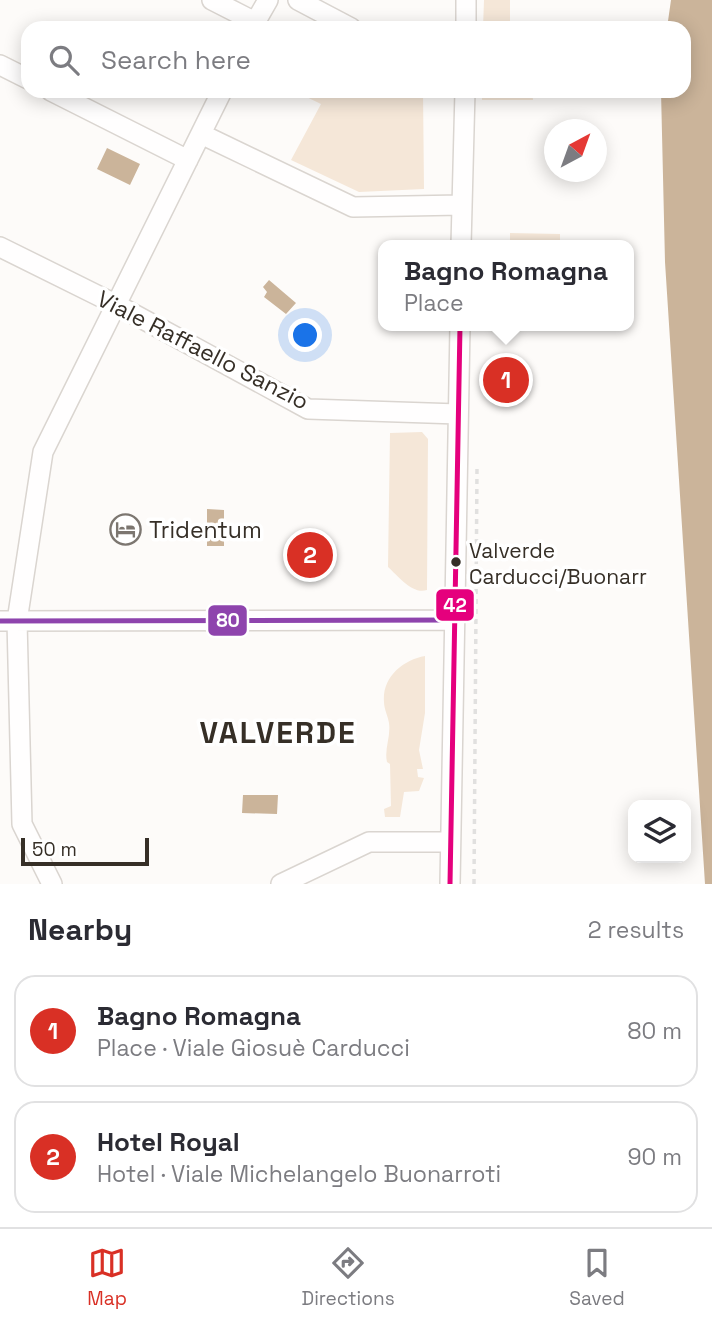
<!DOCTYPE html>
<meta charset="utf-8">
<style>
body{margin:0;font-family:"Space Grotesk",sans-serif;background:#f2f2f3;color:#2b2b33}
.controls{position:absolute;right:21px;bottom:21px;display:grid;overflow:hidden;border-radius:14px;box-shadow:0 4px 18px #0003}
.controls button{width:63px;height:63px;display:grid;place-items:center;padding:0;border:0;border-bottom:2px solid #e1e1e2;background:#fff;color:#2b2b33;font:35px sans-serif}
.compass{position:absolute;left:544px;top:119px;width:63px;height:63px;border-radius:50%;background:#fff;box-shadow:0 4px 18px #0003;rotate:41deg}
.scale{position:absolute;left:21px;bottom:18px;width:128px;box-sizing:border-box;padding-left:7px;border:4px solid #362f27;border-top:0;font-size:19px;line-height:24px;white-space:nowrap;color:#362f27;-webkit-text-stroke:5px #fff;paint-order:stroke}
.you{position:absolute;left:306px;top:336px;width:24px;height:24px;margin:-18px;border:5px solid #fff;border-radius:50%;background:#1a73e8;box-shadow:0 0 0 10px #1a73e833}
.badge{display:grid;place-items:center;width:46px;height:46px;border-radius:50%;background:#d93025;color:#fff;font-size:23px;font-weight:700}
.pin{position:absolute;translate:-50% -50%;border:4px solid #fff;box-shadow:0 2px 7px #0006}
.popup{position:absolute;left:378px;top:240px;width:256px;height:91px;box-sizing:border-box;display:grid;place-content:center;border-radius:14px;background:#fff;filter:drop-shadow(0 2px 5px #0005);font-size:23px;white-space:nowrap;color:#7c7c81}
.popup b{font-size:26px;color:#2b2b33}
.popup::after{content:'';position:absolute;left:50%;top:100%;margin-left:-14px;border:14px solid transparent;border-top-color:#fff}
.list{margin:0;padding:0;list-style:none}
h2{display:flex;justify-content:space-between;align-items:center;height:91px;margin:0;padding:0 28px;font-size:30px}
h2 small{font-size:23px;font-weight:400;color:#7c7c81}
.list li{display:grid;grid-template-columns:46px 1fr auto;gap:21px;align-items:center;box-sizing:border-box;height:112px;margin:0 14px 14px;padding:0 14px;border:2px solid #e1e1e2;border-radius:21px}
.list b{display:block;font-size:26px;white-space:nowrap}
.list p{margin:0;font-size:23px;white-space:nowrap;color:#7c7c81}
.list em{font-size:23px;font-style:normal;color:#7c7c81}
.icon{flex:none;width:38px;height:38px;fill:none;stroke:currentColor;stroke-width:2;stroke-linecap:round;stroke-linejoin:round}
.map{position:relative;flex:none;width:712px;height:884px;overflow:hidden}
.search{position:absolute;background:#fff;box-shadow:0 4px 18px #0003;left:21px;right:21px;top:21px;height:77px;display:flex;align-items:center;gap:18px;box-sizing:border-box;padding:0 24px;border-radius:21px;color:#7c7c81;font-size:26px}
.sheet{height:343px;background:#fff}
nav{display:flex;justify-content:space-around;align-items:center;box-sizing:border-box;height:98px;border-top:2px solid #e1e1e2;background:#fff;font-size:19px;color:#7c7c81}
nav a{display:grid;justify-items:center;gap:4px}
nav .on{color:#d93025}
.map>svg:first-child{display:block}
.green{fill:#f5e7d8}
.water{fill:#cbb49a}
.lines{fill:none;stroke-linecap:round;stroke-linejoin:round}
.minor-casing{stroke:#dad5d0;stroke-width:22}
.path{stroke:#e1e0df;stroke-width:3.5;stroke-dasharray:5 5;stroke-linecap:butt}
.minor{stroke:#fffefe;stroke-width:19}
.bus-1-casing{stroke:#fff;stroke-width:10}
.bus-2-casing{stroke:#fff;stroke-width:10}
.bus-1{stroke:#e5007d;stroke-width:5}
.bus-2{stroke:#8e44ad;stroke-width:5}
.bus-dot{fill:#362f27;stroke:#fff;stroke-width:2.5}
.labels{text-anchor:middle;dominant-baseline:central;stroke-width:7;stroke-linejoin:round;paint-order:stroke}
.bus-label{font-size:21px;fill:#362f27;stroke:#fff;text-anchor:start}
.street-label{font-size:23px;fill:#362f27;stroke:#fff}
.poi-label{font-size:23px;fill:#362f27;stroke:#fff;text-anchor:start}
.district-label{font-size:30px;font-weight:bold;letter-spacing:2px;fill:#362f27;stroke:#fff}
.line-badge{stroke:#fff;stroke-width:2.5}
.badge-label{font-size:19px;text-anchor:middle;font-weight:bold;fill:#fff}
</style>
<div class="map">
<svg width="712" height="884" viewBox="0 0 712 884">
<rect width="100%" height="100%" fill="#fdfbf9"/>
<path class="green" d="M 484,0 L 510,0 L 510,28 L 483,28 Z
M 294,91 L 423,91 L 424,189 L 359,192 L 291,160 L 321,104 Z
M 482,91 L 532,91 L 533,100 L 482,100 Z
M 510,233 L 560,234 L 560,245 L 510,245 Z
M 422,432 L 428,439 L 427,590 C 413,595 398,576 388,567 L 390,433 Z
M 425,656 L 425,713 L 419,750 L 423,769 L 417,769 L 418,777 L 424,778 L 419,791 L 404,792 L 400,817 L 385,817 L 384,809 L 391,806 L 390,764 L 387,762 C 384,749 391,737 389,723 C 388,716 384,709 384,702 C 382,677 403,660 425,656 Z"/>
<path class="water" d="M 671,0 L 712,0 L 712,884 L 705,884 L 665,262 L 661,91 L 684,91 L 684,28 L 667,28 Z
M 107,148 L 140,164 L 130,185 L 97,169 Z
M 269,280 L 296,303 L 286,314 L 264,297 L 267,292 L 263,287 Z
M 207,509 L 224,510 L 224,546 L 207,546 Z
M 243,795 L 278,795 L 277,814 L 242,813 Z"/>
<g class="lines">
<defs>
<path id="minor" d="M 212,0 L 255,22
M 298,0 L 351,28
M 466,0 L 466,28
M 252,28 L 268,0
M 0,65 L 28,79
M 51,91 L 188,160
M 201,134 L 353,207 L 461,205
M 461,245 L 465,91
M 0,247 L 117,305 L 308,409 L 458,414
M 0,621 L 455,620
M 52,884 L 22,824 L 17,621 L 43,452 L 222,91
M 281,884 L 369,842 L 449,842
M 450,884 L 460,326"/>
</defs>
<use href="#minor" class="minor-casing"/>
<path class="path" d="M 474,884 L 477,468"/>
<use href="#minor" class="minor"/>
<defs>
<path id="bus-1" d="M 450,884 L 460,326"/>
<path id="bus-2" d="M 0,621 L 455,620"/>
</defs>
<use href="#bus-1" class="bus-1-casing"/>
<use href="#bus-2" class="bus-2-casing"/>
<use href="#bus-1" class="bus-1"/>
<use href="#bus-2" class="bus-2"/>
</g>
<defs>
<symbol id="hotel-ring" viewBox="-11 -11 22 22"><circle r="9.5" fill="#fff" stroke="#7c7670" stroke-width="1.5"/><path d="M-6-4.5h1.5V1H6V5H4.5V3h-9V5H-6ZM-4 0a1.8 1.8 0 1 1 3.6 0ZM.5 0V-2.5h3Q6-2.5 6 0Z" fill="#7c7670"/></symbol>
</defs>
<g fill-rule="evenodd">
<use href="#hotel-ring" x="108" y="512" width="35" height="35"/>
</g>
<circle class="bus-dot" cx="456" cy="562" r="6"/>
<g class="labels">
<g class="bus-label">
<text x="469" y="550">Valverde<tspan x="469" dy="26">Carducci/Buonarr</tspan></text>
</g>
<g class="street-label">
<text transform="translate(203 350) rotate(27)">Viale Raffaello Sanzio</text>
</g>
<g class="poi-label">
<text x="149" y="530">Tridentum</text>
</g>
<g class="district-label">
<text x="278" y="732">VALVERDE</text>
</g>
</g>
<g class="line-badge">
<rect x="435" y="588" width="40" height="34" rx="7" fill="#e5007d"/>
<rect x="207" y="604" width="41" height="33" rx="7" fill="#8e44ad"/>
</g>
<g class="badge-label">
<text x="455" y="612">42</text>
<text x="228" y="627">80</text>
</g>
</svg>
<div class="controls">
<button><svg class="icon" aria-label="layers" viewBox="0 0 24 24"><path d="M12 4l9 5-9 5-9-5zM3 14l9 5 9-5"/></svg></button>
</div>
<svg class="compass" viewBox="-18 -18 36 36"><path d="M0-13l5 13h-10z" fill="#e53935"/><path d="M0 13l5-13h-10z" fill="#7c7c81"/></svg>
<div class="scale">50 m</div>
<div class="you"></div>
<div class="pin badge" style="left:506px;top:380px">1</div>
<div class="popup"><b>Bagno Romagna</b>Place</div>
<div class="pin badge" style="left:310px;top:555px">2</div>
<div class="search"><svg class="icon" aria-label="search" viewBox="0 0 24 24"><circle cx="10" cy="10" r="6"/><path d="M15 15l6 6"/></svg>Search here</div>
</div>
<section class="sheet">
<h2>Nearby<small>2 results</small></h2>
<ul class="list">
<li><span class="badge">1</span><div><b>Bagno Romagna</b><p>Place · Viale Giosuè Carducci</p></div><em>80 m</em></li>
<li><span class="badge">2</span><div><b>Hotel Royal</b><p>Hotel · Viale Michelangelo Buonarroti</p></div><em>90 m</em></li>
</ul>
</section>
<nav>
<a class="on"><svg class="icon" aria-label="map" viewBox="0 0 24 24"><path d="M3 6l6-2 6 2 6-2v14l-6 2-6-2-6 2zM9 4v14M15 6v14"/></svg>Map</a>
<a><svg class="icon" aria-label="directions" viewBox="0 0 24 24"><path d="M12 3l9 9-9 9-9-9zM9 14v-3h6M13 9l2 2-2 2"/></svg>Directions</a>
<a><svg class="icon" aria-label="saved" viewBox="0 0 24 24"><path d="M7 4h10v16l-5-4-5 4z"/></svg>Saved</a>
</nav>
